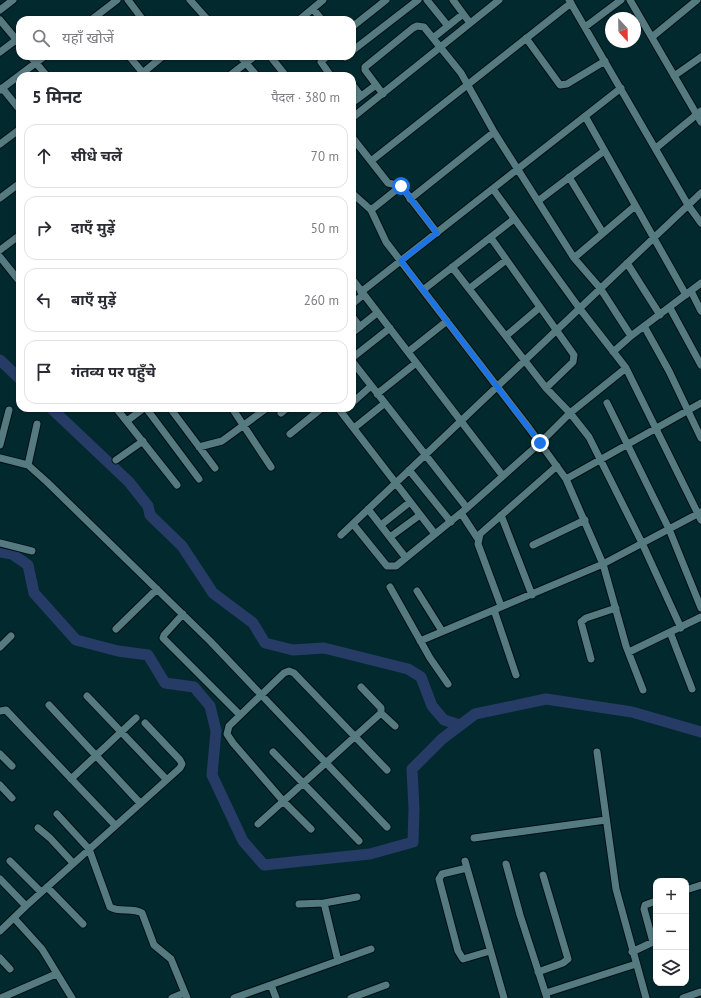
<!DOCTYPE html>
<html lang="hi">
<meta charset="utf-8">
<style>
body{margin:0;font-family:"PT Sans","Noto Sans Devanagari",sans-serif;background:#f7f7f7;color:#2b2b33}
.controls{position:absolute;right:12px;bottom:12px;display:grid;overflow:hidden;border-radius:8px;box-shadow:0 1px 3px #0004}
.controls button{width:36px;height:36px;display:grid;place-items:center;padding:0;border:0;border-bottom:1px solid #e1e1e2;background:#fff;color:#2b2b33;font:20px sans-serif}
.compass{position:absolute;left:605px;top:12px;width:36px;height:36px;border-radius:50%;background:#fff;box-shadow:0 1px 3px #0004;rotate:158deg}
.stop{position:absolute;width:12px;height:12px;margin:-9px;border:3px solid #1a73e8;border-radius:50%;background:#fff}
.stop.end{background:#1a73e8;border-color:#fff;box-shadow:0 1px 4px #0008}
.list{margin:0;padding:0;list-style:none}
h2{display:flex;justify-content:space-between;align-items:center;height:52px;margin:0;padding:0 16px;font-size:17px}
h2 small{font-size:13px;font-weight:400;color:#7c7c81}
.list li{display:grid;grid-template-columns:26px 1fr auto;gap:12px;align-items:center;box-sizing:border-box;height:64px;margin:0 8px 8px;padding:0 8px;border:1px solid #e1e1e2;border-radius:12px}
.list b{display:block;font-size:15px;white-space:nowrap}
.list em{font-size:13px;font-style:normal;color:#7c7c81}
.icon{flex:none;width:22px;height:22px;fill:none;stroke:currentColor;stroke-width:2;stroke-linecap:round;stroke-linejoin:round}
.map{position:relative;flex:none;width:701px;height:998px;overflow:hidden}
.search{position:absolute;background:#fff;box-shadow:0 1px 3px #0004;left:16px;top:16px;width:340px;height:44px;display:flex;align-items:center;gap:10px;box-sizing:border-box;padding:0 14px;border-radius:12px;color:#7c7c81;font-size:15px}
.panel{position:absolute;background:#fff;box-shadow:0 1px 3px #0004;left:16px;top:72px;width:340px;height:340px;border-radius:12px}
.map>svg:first-child{display:block}
.lines{fill:none;stroke-linecap:round;stroke-linejoin:round}
.river{stroke:#263c66;stroke-width:11}
.street-casing{stroke:#001014;stroke-width:9}
.street{stroke:#557a80;stroke-width:7}
.route{stroke:#1a73e8;stroke-width:5}
</style>
<div class="map">
<svg width="701" height="998" viewBox="0 0 701 998">
<rect width="100%" height="100%" fill="#02292e"/>
<g class="lines">
<path class="river" d="M 0,360 L 20,379
M 51,408 L 129,482 L 148,506 L 150,515 L 182,546 L 213,593 L 253,623 L 265,643 L 293,650 L 324,648 L 408,669 L 421,677 L 432,706 L 444,720 L 460,725
M 0,552 L 12,554 L 28,565 L 34,593 L 76,640 L 118,651 L 148,655 L 165,683 L 194,687 L 210,706 L 216,731 L 212,775 L 243,841 L 264,865 L 370,854 L 413,842 L 414,809 L 412,769 L 442,739 L 475,714 L 546,699 L 632,712 L 701,732"/>
<defs>
<path id="street" d="M 128,0 L 143,20
M 190,0 L 208,20
M 427,0 L 448,26
M 453,0 L 470,23
M 569,0 L 688,205 L 701,223
M 630,0 L 701,122
M 313,9 L 322,20
M 0,10 L 13,0
M 0,20 L 20,44
M 91,20 L 117,0
M 299,20 L 323,0
M 352,27 L 386,0
M 585,27 L 621,0
M 652,37 L 697,0
M 433,38 L 463,14
M 526,38 L 560,85 L 567,84 L 605,61
M 352,51 L 418,0
M 0,52 L 16,40
M 30,56 L 47,76
M 129,56 L 143,73
M 240,56 L 257,76
M 270,56 L 286,76
M 327,56 L 321,62 L 331,76
M 345,57 L 346,56
M 139,76 L 163,56
M 229,76 L 255,56
M 345,76 L 346,76
M 674,76 L 701,57
M 352,84 L 361,96
M 2,88 L 20,110
M 0,90 L 45,56
M 383,94 L 365,70 L 365,67 L 413,28 L 417,26 L 424,27 L 461,73 L 494,132 L 574,258 L 600,288 L 631,336
M 352,103 L 376,85
M 585,116 L 686,295
M 352,118 L 499,0
M 352,137 L 388,183 L 401,186
M 0,144 L 20,129
M 656,148 L 701,111
M 371,161 L 571,3
M 569,177 L 603,233
M 493,189 L 580,309 L 626,368 L 701,520
M 352,193 L 371,210 L 386,242 L 529,428 L 566,479
M 0,198 L 20,183
M 410,199 L 494,132
M 538,201 L 604,151
M 371,210 L 401,186 L 437,233
M 491,238 L 574,355 L 573,362 L 546,388
M 0,250 L 20,235
M 0,257 L 20,282
M 574,258 L 635,206
M 627,263 L 660,315
M 452,267 L 546,388 L 570,413 L 589,437 L 642,543 L 681,628
M 352,279 L 503,476
M 470,288 L 505,261
M 423,290 L 514,219
M 691,291 L 701,311
M 361,292 L 621,88
M 352,304 L 363,295
M 670,308 L 701,365
M 352,316 L 360,327
M 644,326 L 669,371 L 701,438
M 352,333 L 377,313
M 506,336 L 539,308
M 408,352 L 447,321
M 613,352 L 631,336 L 701,283
M 352,358 L 390,328
M 352,361 L 467,508
M 377,394 L 416,363
M 352,403 L 371,386
M 607,403 L 669,529 L 701,608
M 116,408 L 177,485
M 146,408 L 199,479
M 170,408 L 215,468
M 232,408 L 271,467
M 338,408 L 435,534
M 281,413 L 287,408
M 127,421 L 144,408
M 354,428 L 385,403
M 290,434 L 322,408
M 0,445 L 9,410
M 199,447 L 222,441 L 267,408
M 0,458 L 28,465 L 47,482 L 210,641 L 387,827
M 116,460 L 143,441
M 28,465 L 37,424
M 409,470 L 451,522
M 368,509 L 406,558
M 461,513 L 478,539
M 501,515 L 532,595
M 353,524 L 387,566 L 396,566 L 467,508 L 540,443 L 570,413 L 626,368
M 381,525 L 410,502
M 341,535 L 701,193
M 390,537 L 420,515
M 0,543 L 32,551
M 533,545 L 585,520
M 390,587 L 430,658 L 448,684
M 417,591 L 442,631
M 501,606 L 478,544 L 480,534 L 557,466
M 494,610 L 516,675
M 183,614 L 164,635 L 163,638 L 240,715
M 116,629 L 157,589
M 670,632 L 692,689
M 420,641 L 603,564 L 701,512
M 0,647 L 11,636
M 629,652 L 701,617
M 591,659 L 581,622 L 586,618 L 616,608
M 361,687 L 381,708 L 381,713
M 643,690 L 626,646 L 603,564 L 566,479 L 701,403
M 87,696 L 166,779
M 49,705 L 140,803
M 0,711 L 6,710 L 115,825
M 273,752 L 359,841
M 597,752 L 616,889 L 646,998
M 0,754 L 12,766
M 71,779 L 136,718
M 0,785 L 12,798
M 57,814 L 89,849 L 110,907 C 120,913 132,907 142,913 L 154,945 L 171,959 L 187,998
M 258,824 L 381,713 L 395,726
M 38,828 L 50,838 L 73,863
M 311,829 L 284,802 L 233,743 L 227,734 L 229,726 L 284,673 L 289,671 L 294,673 L 387,770
M 474,838 L 606,820
M 10,861 L 41,892
M 465,861 L 504,998
M 506,864 L 520,915 L 547,998
M 467,868 L 442,874 L 439,879 L 458,951 L 463,959 L 490,951
M 0,879 L 26,906 L 0,931
M 47,887 L 83,924
M 686,890 L 701,885
M 324,903 L 338,961
M 299,904 L 324,903 L 357,897
M 26,906 L 180,768 L 182,764 L 180,760 L 145,723
M 14,918 L 42,949 L 72,998
M 632,952 L 653,942 L 644,909 L 645,905 L 656,901
M 0,958 L 10,969
M 538,972 L 563,963 L 568,959 L 543,875
M 271,985 L 276,998
M 546,993 L 636,964
M 1,998 L 56,974
M 172,998 L 184,993
M 234,998 L 371,949
M 351,998 L 386,985
M 683,998 L 700,992"/>
</defs>
<use href="#street" class="street-casing"/>
<use href="#street" class="street"/>
</g>
<g class="lines">
<path class="route" d="M 401,186 L 437,233 L 401,261 L 540,443"/>
</g>
</svg>
<div class="controls">
<button>+</button>
<button>−</button>
<button><svg class="icon" aria-label="layers" viewBox="0 0 24 24"><path d="M12 4l9 5-9 5-9-5zM3 14l9 5 9-5"/></svg></button>
</div>
<svg class="compass" viewBox="-18 -18 36 36"><path d="M0-13l5 13h-10z" fill="#e53935"/><path d="M0 13l5-13h-10z" fill="#7c7c81"/></svg>
<div class="stop" style="left:401px;top:186px"></div>
<div class="stop end" style="left:540px;top:443px"></div>
<div class="search"><svg class="icon" aria-label="search" viewBox="0 0 24 24"><circle cx="10" cy="10" r="6"/><path d="M15 15l6 6"/></svg>यहाँ खोजें</div>
<section class="panel">
<h2>5 मिनट<small>पैदल · 380 m</small></h2>
<ul class="list">
<li><svg class="icon" aria-label="ahead" viewBox="0 0 24 24"><path d="M12 20V5M6 11l6-6 6 6"/></svg><div><b>सीधे चलें</b></div><em>70 m</em></li>
<li><svg class="icon" aria-label="right" viewBox="0 0 24 24"><path d="M7 20v-9h11M14 6l5 5-5 5"/></svg><div><b>दाएँ मुड़ें</b></div><em>50 m</em></li>
<li><svg class="icon" aria-label="left" viewBox="0 0 24 24"><path d="M17 20v-9H6M10 6l-5 5 5 5"/></svg><div><b>बाएँ मुड़ें</b></div><em>260 m</em></li>
<li><svg class="icon" aria-label="arrive" viewBox="0 0 24 24"><path d="M6 21V4h12l-3 4 3 4H6"/></svg><div><b>गंतव्य पर पहुँचे</b></div></li>
</ul>
</section>
</div>
